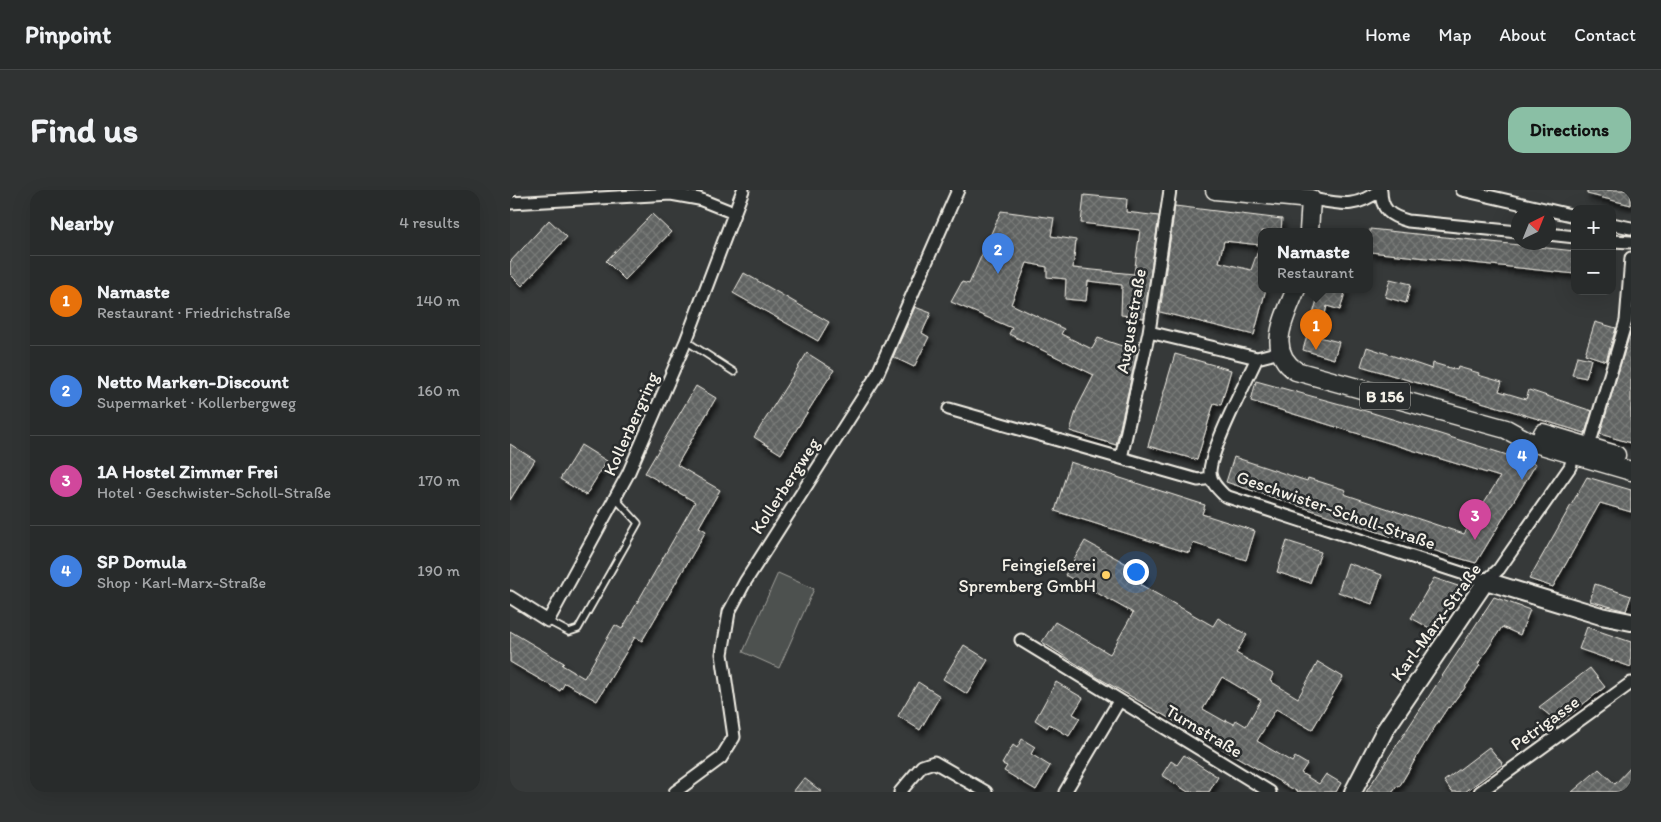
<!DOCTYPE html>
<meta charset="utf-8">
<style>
body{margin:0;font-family:Itim,sans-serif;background:#303333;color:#f1f3f6}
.controls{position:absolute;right:15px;top:15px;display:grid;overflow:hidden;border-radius:10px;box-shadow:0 5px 20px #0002}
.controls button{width:45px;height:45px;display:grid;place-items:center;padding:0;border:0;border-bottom:1px solid #444747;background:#282b2b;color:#f1f3f6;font:25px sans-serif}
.compass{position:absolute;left:1001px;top:15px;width:45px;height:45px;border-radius:50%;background:#282b2b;box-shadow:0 5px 20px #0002;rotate:43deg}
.you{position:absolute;left:625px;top:381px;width:18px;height:18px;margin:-12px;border:4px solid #fff;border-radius:50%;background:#1a73e8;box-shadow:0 0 0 8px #1a73e833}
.badge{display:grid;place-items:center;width:32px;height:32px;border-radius:50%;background:#8abfa5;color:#fff;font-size:16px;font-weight:700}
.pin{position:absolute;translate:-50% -41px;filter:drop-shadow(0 1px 2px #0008)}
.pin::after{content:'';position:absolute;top:26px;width:18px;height:15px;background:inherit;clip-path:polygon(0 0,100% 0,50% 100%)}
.popup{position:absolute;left:748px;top:38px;width:115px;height:65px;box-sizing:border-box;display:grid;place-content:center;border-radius:10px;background:#282b2b;filter:drop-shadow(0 1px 4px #0005);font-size:16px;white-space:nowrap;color:#a5a7a9}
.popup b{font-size:19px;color:#f1f3f6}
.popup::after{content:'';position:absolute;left:50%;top:100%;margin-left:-10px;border:10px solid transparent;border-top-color:#282b2b}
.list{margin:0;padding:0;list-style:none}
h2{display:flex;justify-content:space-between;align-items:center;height:65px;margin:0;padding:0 20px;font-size:21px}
h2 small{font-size:16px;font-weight:400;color:#a5a7a9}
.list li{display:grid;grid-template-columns:32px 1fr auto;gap:15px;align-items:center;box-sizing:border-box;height:90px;padding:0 20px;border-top:1px solid #444747}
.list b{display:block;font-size:19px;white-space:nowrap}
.list p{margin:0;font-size:16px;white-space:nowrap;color:#a5a7a9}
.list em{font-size:16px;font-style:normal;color:#a5a7a9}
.map{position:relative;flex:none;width:1121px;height:602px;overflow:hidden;border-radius:15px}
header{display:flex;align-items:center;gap:30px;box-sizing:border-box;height:70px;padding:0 25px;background:#282b2b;border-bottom:1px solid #444747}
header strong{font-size:24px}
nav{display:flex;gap:28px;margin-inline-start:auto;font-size:18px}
.intro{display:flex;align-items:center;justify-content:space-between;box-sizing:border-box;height:120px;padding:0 30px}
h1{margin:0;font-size:35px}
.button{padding:12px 22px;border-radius:15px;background:#8abfa5;color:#111;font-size:18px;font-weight:700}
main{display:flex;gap:30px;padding:0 30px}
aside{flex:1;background:#282b2b;border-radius:15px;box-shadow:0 5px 20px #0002}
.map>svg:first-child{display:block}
.park{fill:#4e514f;stroke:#a1a19c}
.building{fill:url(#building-cross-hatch);stroke:#f4f1e8;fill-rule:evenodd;filter:url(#shadow)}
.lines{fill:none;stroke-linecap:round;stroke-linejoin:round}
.lane-casing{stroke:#f4f1e8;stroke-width:9}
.street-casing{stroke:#f4f1e8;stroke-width:15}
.secondary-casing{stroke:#f4f1e8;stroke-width:20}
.primary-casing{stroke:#f4f1e8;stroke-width:21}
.lane{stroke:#2a2d2e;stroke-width:5.5}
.street{stroke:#2a2d2e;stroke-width:11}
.secondary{stroke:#2a2d2e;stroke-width:16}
.primary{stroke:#2a2d2e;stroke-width:18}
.poi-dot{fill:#ffd166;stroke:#2a2d2e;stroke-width:2}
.labels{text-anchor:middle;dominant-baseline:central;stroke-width:5;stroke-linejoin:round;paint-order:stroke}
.shield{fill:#2a2d2e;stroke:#b7b6b0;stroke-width:1}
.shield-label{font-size:16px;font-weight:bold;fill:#f4f1e8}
.street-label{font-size:18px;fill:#f4f1e8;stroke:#2a2d2e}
.poi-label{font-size:18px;fill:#f4f1e8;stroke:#2a2d2e;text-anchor:end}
</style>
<header>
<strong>Pinpoint</strong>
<nav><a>Home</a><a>Map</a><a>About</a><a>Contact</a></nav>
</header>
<div class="intro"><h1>Find us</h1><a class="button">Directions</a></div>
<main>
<aside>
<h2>Nearby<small>4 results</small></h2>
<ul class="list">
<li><span class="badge" style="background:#e8710a">1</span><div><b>Namaste</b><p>Restaurant · Friedrichstraße</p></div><em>140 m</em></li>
<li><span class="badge" style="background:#3f7fe0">2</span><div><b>Netto Marken-Discount</b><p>Supermarket · Kollerbergweg</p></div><em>160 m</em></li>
<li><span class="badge" style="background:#d1479c">3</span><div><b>1A Hostel Zimmer Frei</b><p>Hotel · Geschwister-Scholl-Straße</p></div><em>170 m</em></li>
<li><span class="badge" style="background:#3f7fe0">4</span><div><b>SP Domula</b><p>Shop · Karl-Marx-Straße</p></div><em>190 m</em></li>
</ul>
</aside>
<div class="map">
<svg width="1121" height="602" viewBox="0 0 1121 602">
<defs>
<pattern id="building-cross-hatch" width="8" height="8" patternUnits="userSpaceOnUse" patternTransform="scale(1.25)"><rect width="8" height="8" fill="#616362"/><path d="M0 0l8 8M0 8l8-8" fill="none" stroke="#787a78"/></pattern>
<filter id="shadow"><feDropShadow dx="3" dy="5.5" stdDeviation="2.5" flood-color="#0009"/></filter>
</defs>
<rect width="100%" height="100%" fill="#363939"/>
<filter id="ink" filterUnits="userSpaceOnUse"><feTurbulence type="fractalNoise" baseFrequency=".02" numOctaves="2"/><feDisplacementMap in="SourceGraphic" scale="10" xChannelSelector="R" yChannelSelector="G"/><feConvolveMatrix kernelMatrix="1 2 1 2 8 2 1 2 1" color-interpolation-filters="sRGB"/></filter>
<g filter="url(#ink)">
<path class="park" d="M 268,383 L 304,399 L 269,478 L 233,462 Z"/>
<path class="building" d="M 1077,0 L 1121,0 L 1121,15 L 1077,4 Z
M 574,5 L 617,9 L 616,22 L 649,26 L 634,128 L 611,125 L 612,95 L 578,91 L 576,111 L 555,109 L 556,89 L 537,87 L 537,77 L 517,73 L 501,114 L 554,139 L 551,144 L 582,159 L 588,148 L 612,156 L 613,154 L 628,158 L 606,255 L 560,241 L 567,218 L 584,185 L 499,144 L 502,138 L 441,112 L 452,92 L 459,94 L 491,21 L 544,28 L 541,46 L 566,50 L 563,78 L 624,84 L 630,40 L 571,33 Z
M 665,16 L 772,29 L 771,41 L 752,41 L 752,99 L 756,99 L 744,145 L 650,122 ZM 714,51 L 750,55 L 741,80 L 709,72 Z
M 142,24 L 161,42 L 115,90 L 96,71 Z
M 39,30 L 57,47 L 12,96 L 0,84 L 0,72 Z
M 860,39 L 1065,61 L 1065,84 L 860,62 Z
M 234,83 L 319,132 L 308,151 L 223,103 Z
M 880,89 L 901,94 L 896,113 L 875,107 Z
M 810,99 L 836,99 L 830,120 L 817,116 L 809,147 L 829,152 L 824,169 L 793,160 Z
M 405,117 L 421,123 L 412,143 L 419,147 L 404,177 L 383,167 Z
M 1085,132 L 1106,138 L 1096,171 L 1075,164 Z
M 1120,143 L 1121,143 L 1121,253 L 1090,244 Z
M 857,157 L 922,179 L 923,173 L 947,180 L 948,177 L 969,183 L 968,185 L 992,192 L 989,201 L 1016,209 L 1019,200 L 1082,221 L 1075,243 L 851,176 Z
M 297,163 L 324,180 L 271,264 L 244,247 Z
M 665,164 L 721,180 L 711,215 L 704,213 L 687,270 L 638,256 Z
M 1067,166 L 1081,169 L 1076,188 L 1062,185 Z
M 746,191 L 863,223 L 1026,274 L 966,373 L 938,365 L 716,292 L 724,267 L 797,291 L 798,288 L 836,300 L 834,304 L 954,344 L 990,287 L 741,211 Z
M 186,196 L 206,208 L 167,275 L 210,300 L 189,337 L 196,341 L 132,451 L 125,447 L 87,511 L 55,493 L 50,501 L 0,472 L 0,441 L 54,473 L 52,475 L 74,488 L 105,435 L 112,439 L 185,312 L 135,283 Z
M 0,254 L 25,270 L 0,310 Z
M 71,255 L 97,271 L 76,305 L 50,289 Z
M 560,272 L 695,315 L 692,324 L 745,341 L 736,370 L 683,353 L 679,363 L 545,321 Z
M 1077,287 L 1121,300 L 1121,322 L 1090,313 L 1043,397 L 1019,389 Z
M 575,351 L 637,385 L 631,395 L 703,436 L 708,428 L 737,445 L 726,463 L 763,484 L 760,491 L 788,508 L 808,472 L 833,487 L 802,540 L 766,519 L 747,551 L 782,572 L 785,567 L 797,574 L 791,583 L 809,594 L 816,584 L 831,593 L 826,602 L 788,602 L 587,487 L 532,452 L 545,432 L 600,464 L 623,423 L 555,385 ZM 712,487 L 751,510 L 736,536 L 726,530 L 724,534 L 716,530 L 716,532 L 693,519 Z
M 777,351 L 811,362 L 800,393 L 767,382 Z
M 838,373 L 872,385 L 862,414 L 828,402 Z
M 924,388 L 951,397 L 927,442 L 901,428 Z
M 1085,394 L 1121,406 L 1116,421 L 1080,411 Z
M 984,407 L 1020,420 L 1010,445 L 992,437 L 968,474 L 970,475 L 952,502 L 951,502 L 939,518 L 938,517 L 919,546 L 889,597 L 887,596 L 883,602 L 856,602 Z
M 1077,437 L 1121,452 L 1121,477 L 1069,459 Z
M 454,455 L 478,470 L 457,504 L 433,489 Z
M 1080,478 L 1095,497 L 1049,533 L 1029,517 Z
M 408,492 L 430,506 L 410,540 L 388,526 Z
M 546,492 L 573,508 L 563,524 L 570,528 L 559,546 L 539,534 L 537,538 L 525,530 Z
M 512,549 L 525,557 L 521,564 L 540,576 L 526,600 L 494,581 L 497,576 L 492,574 L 503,555 L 507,558 Z
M 979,557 L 993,574 L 955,602 L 942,602 L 934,591 Z
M 674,565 L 708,587 L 699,602 L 678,602 L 652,585 L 661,571 L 667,575 Z
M 1121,577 L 1121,598 L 1118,602 L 1062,602 L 1089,579 L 1105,594 Z
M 294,588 L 312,602 L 283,602 Z"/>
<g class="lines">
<defs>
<path id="lane" d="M 176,151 L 224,182
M 38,431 L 59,442 L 68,439 L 128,333 L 106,309"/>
<path id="street" d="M 871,0 C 871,20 880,26 898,31 L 1008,42
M 952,0 L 1065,26
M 801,9 C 831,14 845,19 870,0
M 0,13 L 161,4 L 189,9 L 224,23
M 1102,34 L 1121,38
M 1038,44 L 1065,47
M 1102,51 L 1121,52
M 639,142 L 747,168 L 770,162
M 747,168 C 737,190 699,262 700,283 C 701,293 709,300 715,306 L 976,391 L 989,379 L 1060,277 L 1064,265
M 439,219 L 688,290 L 701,288
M 1079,256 L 1116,131 L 1121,68
M 611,268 L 639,142 L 660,0
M 0,407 L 38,431 L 118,284 L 176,151 L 233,0
M 511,450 L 760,602
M 165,602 L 211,568 L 224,547 L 212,464 L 219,422 L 235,392 L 367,185 L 448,0
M 390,602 L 412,576 L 424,572 L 476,602
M 555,602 L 609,511
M 970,602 L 1121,493"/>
<path id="secondary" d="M 843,602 L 875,540 L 976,391 L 1091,426 L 1121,432"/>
<path id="primary" d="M 705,0 L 801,9 L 799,41
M 786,99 C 775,127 755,160 786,181 L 996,239 L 1018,251 L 1121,281
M 1033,243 L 1106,265"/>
</defs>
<use href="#lane" class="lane-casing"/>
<use href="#street" class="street-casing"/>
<use href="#secondary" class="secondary-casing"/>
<use href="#primary" class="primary-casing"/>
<use href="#lane" class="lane"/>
<use href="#street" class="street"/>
<use href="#secondary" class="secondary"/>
<use href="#primary" class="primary"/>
</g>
</g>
<circle class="poi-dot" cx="596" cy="385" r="5"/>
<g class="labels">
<rect class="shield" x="850" y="192.5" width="50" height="27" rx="4"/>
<g class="shield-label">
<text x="875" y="206">B 156</text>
</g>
<g class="street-label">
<text transform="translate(621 131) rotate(-80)">Auguststraße</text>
<text transform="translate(121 234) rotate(-66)">Kollerbergring</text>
<text transform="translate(275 296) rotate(-57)">Kollerbergweg</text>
<text transform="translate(826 320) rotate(19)">Geschwister-Scholl-Straße</text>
<text transform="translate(926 432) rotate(-54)">Karl-Marx-Straße</text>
<text transform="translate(1035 533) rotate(-36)">Petrigasse</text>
<text transform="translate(694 541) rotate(31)">Turnstraße</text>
</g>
<g class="poi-label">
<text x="586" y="375">Feingießerei<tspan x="586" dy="21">Spremberg GmbH</tspan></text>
</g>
</g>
</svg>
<div class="controls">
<button>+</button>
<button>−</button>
</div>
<svg class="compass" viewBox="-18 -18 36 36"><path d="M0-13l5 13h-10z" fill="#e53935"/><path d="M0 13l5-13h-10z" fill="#a5a7a9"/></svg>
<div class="you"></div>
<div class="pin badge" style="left:806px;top:160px;background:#e8710a">1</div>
<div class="popup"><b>Namaste</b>Restaurant</div>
<div class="pin badge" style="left:488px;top:84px;background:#3f7fe0">2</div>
<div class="pin badge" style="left:965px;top:350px;background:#d1479c">3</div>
<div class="pin badge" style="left:1012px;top:290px;background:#3f7fe0">4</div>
</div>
</main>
